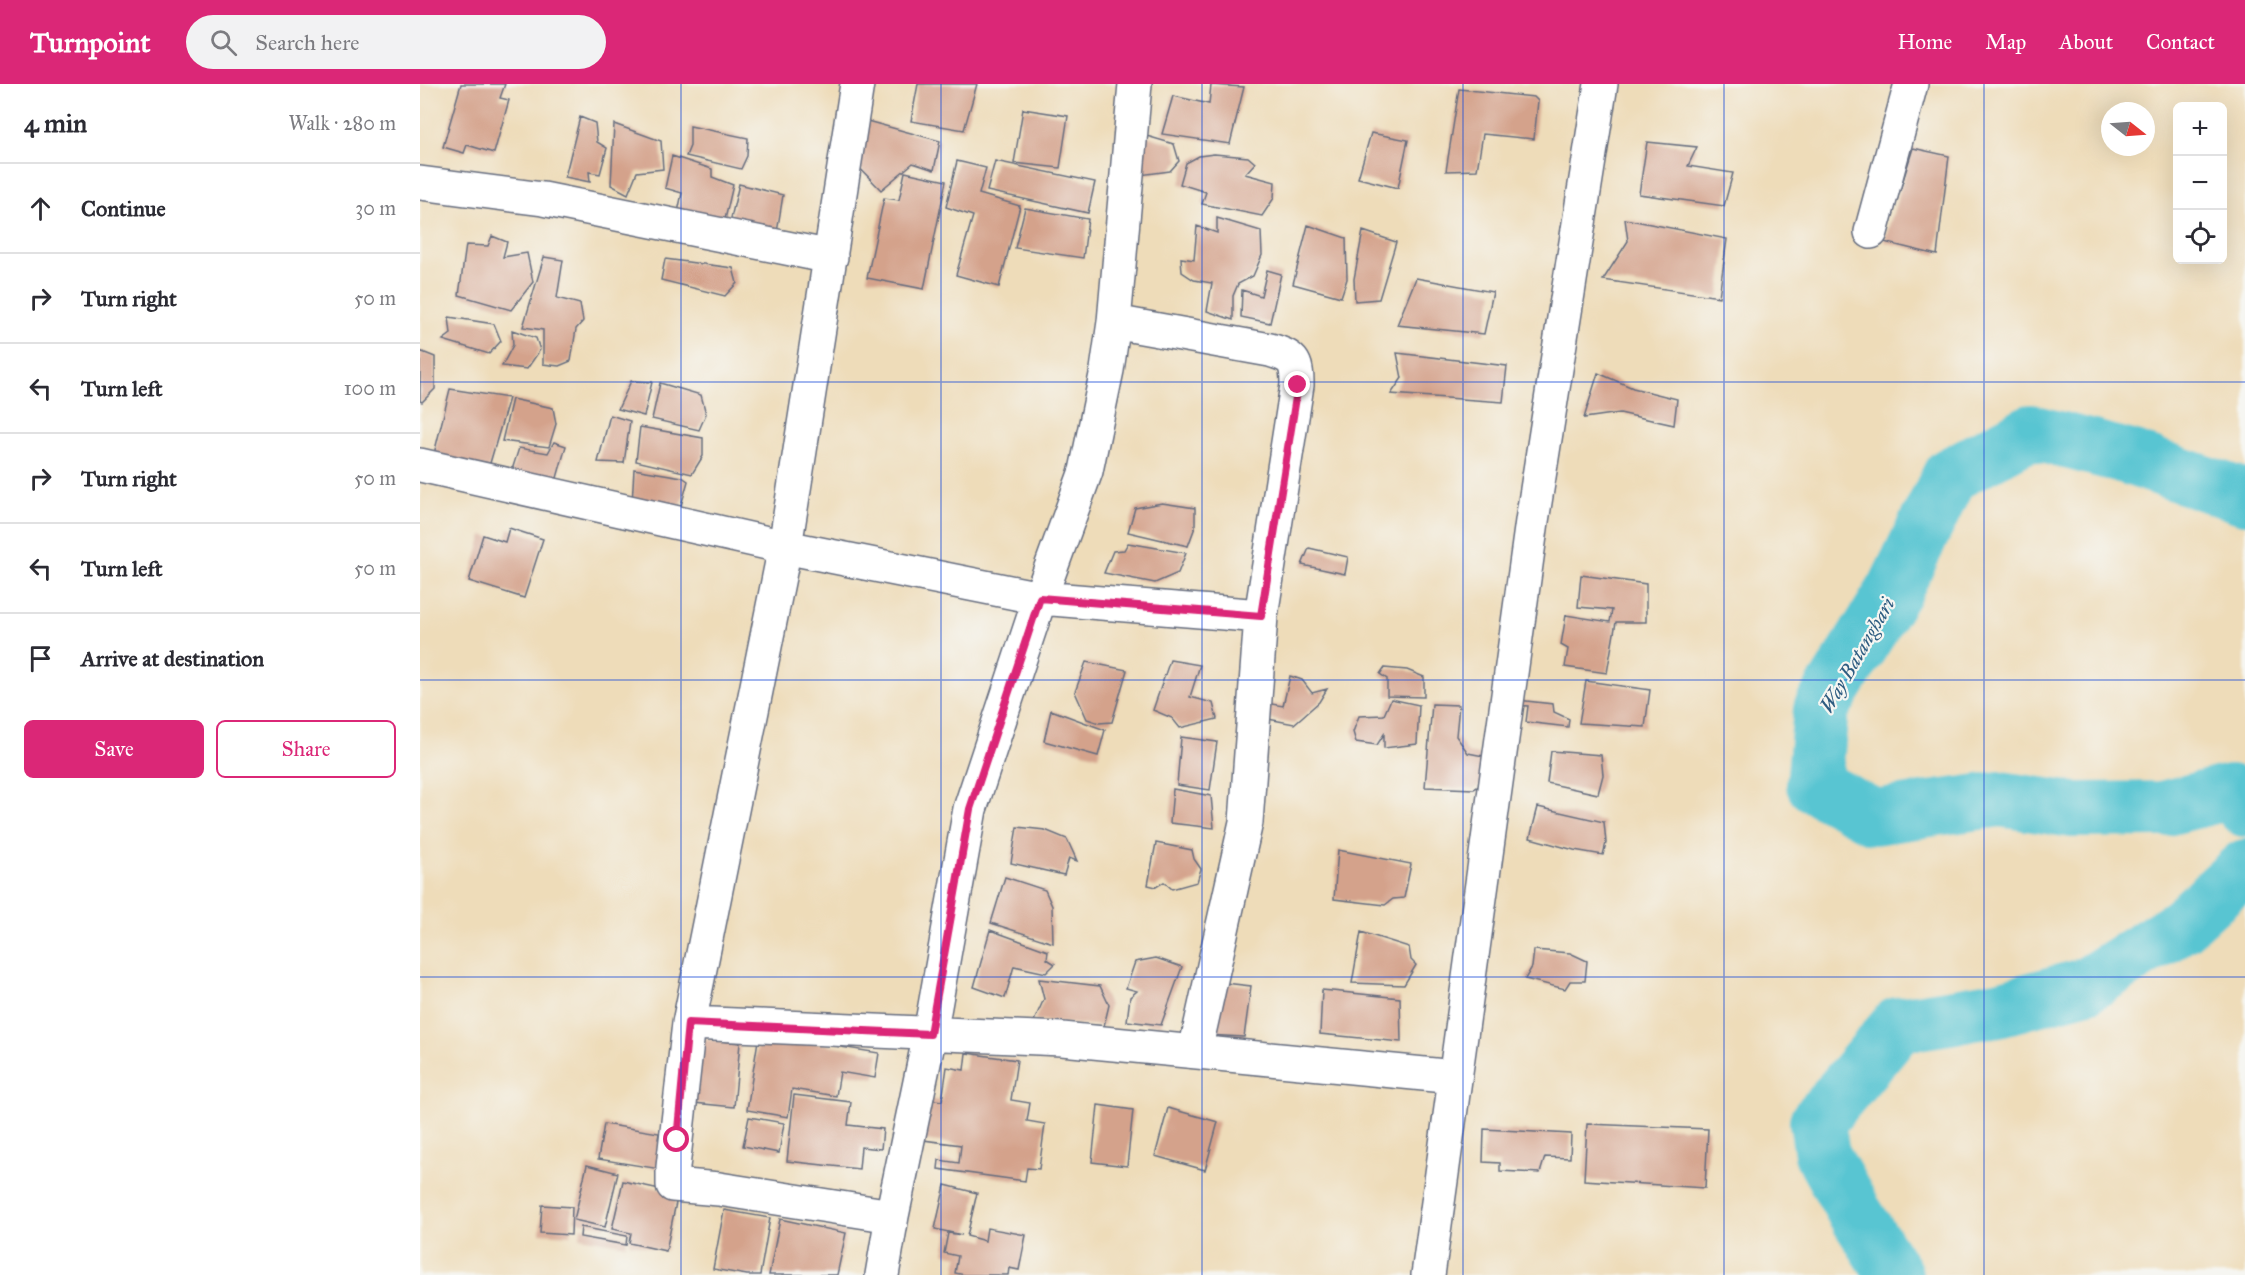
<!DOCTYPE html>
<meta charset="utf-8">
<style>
body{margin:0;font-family:"IM FELL Great Primer",serif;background:#f2f2f3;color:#2b2b33}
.controls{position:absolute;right:18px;top:18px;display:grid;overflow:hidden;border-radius:9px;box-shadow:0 6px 24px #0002}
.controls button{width:54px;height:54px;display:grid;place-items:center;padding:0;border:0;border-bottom:2px solid #e1e1e2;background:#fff;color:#2b2b33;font:30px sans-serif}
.compass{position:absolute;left:1681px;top:18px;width:54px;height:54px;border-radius:50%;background:#fff;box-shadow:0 6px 24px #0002;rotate:107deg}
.stop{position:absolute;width:18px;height:18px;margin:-14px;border:4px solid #db2777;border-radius:50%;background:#fff}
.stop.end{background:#db2777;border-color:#fff;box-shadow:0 2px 6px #0008}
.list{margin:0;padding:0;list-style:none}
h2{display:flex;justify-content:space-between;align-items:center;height:78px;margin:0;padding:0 24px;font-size:26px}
h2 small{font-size:20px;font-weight:400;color:#7c7c81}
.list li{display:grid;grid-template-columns:39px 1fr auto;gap:18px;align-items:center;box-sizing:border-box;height:90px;padding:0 24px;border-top:2px solid #e1e1e2}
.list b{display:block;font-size:22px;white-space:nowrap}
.list em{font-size:20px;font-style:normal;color:#7c7c81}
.actions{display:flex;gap:12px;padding:18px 24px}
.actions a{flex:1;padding:14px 0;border:2px solid #db2777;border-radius:9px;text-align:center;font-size:21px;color:#db2777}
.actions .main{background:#db2777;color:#fff}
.icon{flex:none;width:33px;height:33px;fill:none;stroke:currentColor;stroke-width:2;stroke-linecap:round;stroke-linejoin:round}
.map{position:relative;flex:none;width:1825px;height:1191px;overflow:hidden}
header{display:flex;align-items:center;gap:36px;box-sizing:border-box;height:84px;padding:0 30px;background:#db2777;color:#fff}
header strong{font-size:28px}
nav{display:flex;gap:33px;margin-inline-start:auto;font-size:21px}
.search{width:420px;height:54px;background:#f2f2f3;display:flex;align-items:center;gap:15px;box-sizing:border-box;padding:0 21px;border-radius:33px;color:#7c7c81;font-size:22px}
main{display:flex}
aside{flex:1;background:#fff}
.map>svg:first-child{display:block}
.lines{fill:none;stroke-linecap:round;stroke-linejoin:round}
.river{stroke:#59c5d2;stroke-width:56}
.building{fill:#d4a28b}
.minor-casing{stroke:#656c7e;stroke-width:36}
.minor{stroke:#fff;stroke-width:33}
.route{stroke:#db2777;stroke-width:8}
.grid{fill:none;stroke:#1d4ed8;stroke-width:1.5;stroke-opacity:0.55}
.labels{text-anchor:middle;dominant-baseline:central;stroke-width:4.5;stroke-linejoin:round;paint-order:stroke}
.water-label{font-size:20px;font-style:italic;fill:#2e5c81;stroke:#f6f6f2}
</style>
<header>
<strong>Turnpoint</strong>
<div class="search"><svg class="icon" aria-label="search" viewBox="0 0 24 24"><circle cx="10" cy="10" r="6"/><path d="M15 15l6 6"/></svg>Search here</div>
<nav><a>Home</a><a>Map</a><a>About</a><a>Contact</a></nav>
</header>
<main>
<aside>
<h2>4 min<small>Walk · 280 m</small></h2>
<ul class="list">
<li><svg class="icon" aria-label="ahead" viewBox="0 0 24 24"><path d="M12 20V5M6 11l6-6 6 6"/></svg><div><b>Continue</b></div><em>30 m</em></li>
<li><svg class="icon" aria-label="right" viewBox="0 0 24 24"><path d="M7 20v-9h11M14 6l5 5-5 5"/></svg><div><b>Turn right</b></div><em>50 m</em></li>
<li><svg class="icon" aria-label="left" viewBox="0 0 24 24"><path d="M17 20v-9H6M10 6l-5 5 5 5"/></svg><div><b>Turn left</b></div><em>100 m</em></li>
<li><svg class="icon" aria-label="right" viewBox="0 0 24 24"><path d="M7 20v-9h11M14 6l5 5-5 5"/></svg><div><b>Turn right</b></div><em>50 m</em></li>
<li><svg class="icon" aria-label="left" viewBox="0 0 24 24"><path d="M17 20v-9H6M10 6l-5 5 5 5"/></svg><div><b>Turn left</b></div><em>50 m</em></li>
<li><svg class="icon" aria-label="arrive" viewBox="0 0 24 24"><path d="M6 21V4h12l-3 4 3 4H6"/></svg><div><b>Arrive at destination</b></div></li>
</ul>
<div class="actions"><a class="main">Save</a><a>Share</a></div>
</aside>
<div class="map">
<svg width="1825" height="1191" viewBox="0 0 1825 1191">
<rect width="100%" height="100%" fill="#f6f6f2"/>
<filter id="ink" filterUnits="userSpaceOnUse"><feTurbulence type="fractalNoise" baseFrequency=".0167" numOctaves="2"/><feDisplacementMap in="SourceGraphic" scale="12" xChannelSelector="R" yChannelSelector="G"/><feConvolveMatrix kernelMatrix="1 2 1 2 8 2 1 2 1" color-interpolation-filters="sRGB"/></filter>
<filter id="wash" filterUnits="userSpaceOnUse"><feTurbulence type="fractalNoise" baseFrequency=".008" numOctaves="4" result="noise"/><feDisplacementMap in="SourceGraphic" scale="24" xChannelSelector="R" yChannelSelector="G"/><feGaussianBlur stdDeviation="1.35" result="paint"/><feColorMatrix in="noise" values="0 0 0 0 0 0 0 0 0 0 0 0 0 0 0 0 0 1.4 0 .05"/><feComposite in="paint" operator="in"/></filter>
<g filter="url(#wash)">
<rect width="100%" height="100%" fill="#eedcb9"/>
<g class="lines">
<path class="river" d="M 1825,413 L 1708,373 L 1611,348 L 1530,391 L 1475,505 L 1401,625 L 1394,701 L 1454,733 L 1580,715 L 1653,726 L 1742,725 L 1810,708 L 1825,725
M 1475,1191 L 1433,1126 L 1402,1070 L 1397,1038 L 1478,941 L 1578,925 L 1667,901 L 1762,841 L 1825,783"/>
</g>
<g id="blocks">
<path class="building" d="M 41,0 L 85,0 L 80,14 L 89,16 L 74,69 L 47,61 L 44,69 L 23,63 Z
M 498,0 L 557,0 L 544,46 L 491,37 Z
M 791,1 L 824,3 L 810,60 L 742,50 L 753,12 L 789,20 Z
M 1039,5 L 1114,13 L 1118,17 L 1114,55 L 1063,50 L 1057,86 L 1026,87 Z
M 603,25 L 648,32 L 640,84 L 594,79 Z
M 160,33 L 175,39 L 177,58 L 187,64 L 180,90 L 169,88 L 170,98 L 145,93 Z
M 440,35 L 520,57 L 514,86 L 493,79 L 461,106 L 431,75 Z
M 194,40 L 241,57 L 243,85 L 217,88 L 208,110 L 191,101 Z
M 270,42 L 328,54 L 327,72 L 321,85 L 266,72 L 270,62 Z
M 951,49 L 988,56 L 978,104 L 938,94 Z
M 720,50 L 754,60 L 759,77 L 750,87 L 720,91 Z
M 1227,58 L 1277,63 L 1268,82 L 1313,89 L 1304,122 L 1219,110 Z
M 1493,64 L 1529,72 L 1517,171 L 1464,158 Z
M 794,70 L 828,73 L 835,79 L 825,90 L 855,98 L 854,114 L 842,132 L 782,120 L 786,108 L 760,100 L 766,79 L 779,72 Z
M 252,72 L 292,85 L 292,93 L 313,101 L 303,144 L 257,133 L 262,109 L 245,104 Z
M 537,77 L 566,84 L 559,110 L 600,122 L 579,203 L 536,191 L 553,132 L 526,123 Z
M 575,77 L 675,98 L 668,129 L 567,107 Z
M 485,88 L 526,97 L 504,205 L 447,194 L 464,114 L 479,116 Z
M 319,100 L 363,111 L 356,155 L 308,147 Z
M 605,124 L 668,135 L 663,174 L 595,164 Z
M 797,134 L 841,147 L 842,171 L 833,192 L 818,200 L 813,212 L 813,236 L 787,227 L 792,199 L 774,196 L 762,188 L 761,174 L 774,176 L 777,142 L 797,149 Z
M 1205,135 L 1307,155 L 1299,213 L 1183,196 L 1208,157 Z
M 888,141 L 926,154 L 927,195 L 921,213 L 873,200 Z
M 943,147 L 976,158 L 959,215 L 935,217 L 934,195 Z
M 72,152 L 87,158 L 83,173 L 107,169 L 113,198 L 91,226 L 39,211 L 46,161 L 68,162 Z
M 124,173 L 143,176 L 137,214 L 160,220 L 163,237 L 156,245 L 151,277 L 139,282 L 123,280 L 123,246 L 103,243 Z
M 245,175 L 313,184 L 317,199 L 305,212 L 241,196 Z
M 847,186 L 861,190 L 850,239 L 821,233 L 822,206 L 841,212 Z
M 996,194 L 1073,208 L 1064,250 L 977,241 Z
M 29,233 L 74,240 L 81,257 L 69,270 L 23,256 L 31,250 Z
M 92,246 L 116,254 L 120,266 L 107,285 L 82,282 L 93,261 Z
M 0,267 L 15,273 L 15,305 L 2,318 L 0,317 Z
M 977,269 L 1087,282 L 1083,318 L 971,310 L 982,294 Z
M 1178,289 L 1213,304 L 1257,315 L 1254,341 L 1200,329 L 1164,334 Z
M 211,297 L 232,298 L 224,332 L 198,325 Z
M 240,299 L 281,311 L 286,330 L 279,346 L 232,335 Z
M 30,305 L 89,314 L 68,386 L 14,370 Z
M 92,315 L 133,324 L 136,340 L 129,363 L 82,357 Z
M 190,331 L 210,337 L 204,379 L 178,378 Z
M 220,343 L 283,354 L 283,372 L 272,390 L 216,377 Z
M 134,358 L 146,362 L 137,394 L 91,389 L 99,364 L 128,369 Z
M 214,385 L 262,393 L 268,397 L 261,422 L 212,420 Z
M 742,419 L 775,424 L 775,443 L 768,462 L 708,448 L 715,424 Z
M 89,444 L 123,455 L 104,514 L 49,497 L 63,451 L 85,458 Z
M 708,459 L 766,469 L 758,489 L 735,499 L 684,489 L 693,467 L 704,466 Z
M 889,464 L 928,473 L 925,490 L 882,481 Z
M 1161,491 L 1226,500 L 1226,538 L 1196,538 L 1187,589 L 1145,583 L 1148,565 L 1141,561 L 1146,531 L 1190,538 L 1192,526 L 1158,523 Z
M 750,576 L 780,581 L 770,613 L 793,619 L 797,635 L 760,644 L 752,634 L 733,626 Z
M 666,578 L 707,586 L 692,638 L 679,639 L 667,635 L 655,608 Z
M 964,584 L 987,586 L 1004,593 L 1004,613 L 967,612 L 967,595 L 960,590 Z
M 870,592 L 882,596 L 892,609 L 907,605 L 899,618 L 874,640 L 843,634 L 846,619 L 863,622 Z
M 1166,597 L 1230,606 L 1225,643 L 1159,639 Z
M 971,615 L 999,621 L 997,660 L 964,664 L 964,650 L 957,661 L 936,658 L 933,648 L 939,632 L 964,631 Z
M 1097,616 L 1133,620 L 1134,628 L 1149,635 L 1148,643 L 1106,638 L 1108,622 L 1096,621 Z
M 1012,620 L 1039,621 L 1036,652 L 1048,669 L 1069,673 L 1064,699 L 1054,705 L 1005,703 Z
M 631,626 L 685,646 L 678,672 L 624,657 Z
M 761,653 L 797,658 L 790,706 L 757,701 Z
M 1131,667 L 1181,671 L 1183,691 L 1178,710 L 1127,699 Z
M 753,705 L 791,712 L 794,744 L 750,739 Z
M 1118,723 L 1184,738 L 1186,759 L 1183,771 L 1154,766 L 1110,754 Z
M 597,743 L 625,746 L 647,755 L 657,777 L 649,774 L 644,791 L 591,779 Z
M 736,759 L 772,766 L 774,775 L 781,785 L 777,798 L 752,805 L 744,798 L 736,803 L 728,801 Z
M 918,766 L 991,780 L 984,814 L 973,815 L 965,821 L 914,815 Z
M 585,793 L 625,806 L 632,822 L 633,859 L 571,839 Z
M 570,846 L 628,867 L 627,875 L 635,880 L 626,889 L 594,882 L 585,914 L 554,903 Z
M 941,848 L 989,863 L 991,876 L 996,881 L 984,901 L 932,899 Z
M 1114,866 L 1150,869 L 1167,877 L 1165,897 L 1150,897 L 1145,905 L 1105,895 L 1112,883 Z
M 736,874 L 762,883 L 741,941 L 707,937 L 710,913 L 717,907 L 706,904 L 715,878 Z
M 619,895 L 680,902 L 689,921 L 684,942 L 614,937 L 624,915 Z
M 796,898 L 831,902 L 824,953 L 787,951 Z
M 902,906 L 980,914 L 981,958 L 900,950 Z
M 339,950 L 459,969 L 455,994 L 420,988 L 416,1012 L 372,1005 L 368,1033 L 327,1026 Z
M 281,955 L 320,959 L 314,1023 L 274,1019 Z
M 546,969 L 597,976 L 591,1016 L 610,1019 L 607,1037 L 625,1040 L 619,1085 L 607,1084 L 605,1097 L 518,1085 L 519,1076 L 539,1079 L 541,1061 L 496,1055 L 501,1014 L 522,1017 L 527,983 L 544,986 Z
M 374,1011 L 431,1018 L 428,1041 L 463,1045 L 461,1065 L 441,1063 L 439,1085 L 367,1077 Z
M 678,1021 L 713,1026 L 707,1082 L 672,1078 Z
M 748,1024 L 798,1038 L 785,1086 L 735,1072 Z
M 329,1033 L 364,1039 L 359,1069 L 323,1062 Z
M 184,1040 L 239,1049 L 238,1055 L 250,1058 L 246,1086 L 178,1075 Z
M 1167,1040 L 1288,1045 L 1285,1104 L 1164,1096 Z
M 1064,1045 L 1151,1050 L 1150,1074 L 1125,1073 L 1120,1089 L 1080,1087 L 1080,1079 L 1063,1078 Z
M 167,1081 L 198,1089 L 185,1143 L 154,1136 Z
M 203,1097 L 258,1109 L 246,1167 L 209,1159 L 211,1149 L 192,1145 Z
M 525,1101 L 557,1109 L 547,1152 L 565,1157 L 567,1144 L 606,1151 L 599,1186 L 589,1184 L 588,1191 L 545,1191 L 535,1189 L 538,1172 L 524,1169 L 528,1149 L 542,1151 L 515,1145 Z
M 122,1121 L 152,1123 L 151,1151 L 120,1149 Z
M 304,1126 L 350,1134 L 340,1191 L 327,1191 L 293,1185 Z
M 360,1135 L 426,1149 L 417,1191 L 349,1191 Z
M 161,1143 L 207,1152 L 206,1161 L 160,1153 Z"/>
</g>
</g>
<g filter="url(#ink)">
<use href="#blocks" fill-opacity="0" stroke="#656c7e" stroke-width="1.5"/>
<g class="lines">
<defs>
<path id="minor" d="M 437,0 L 365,463 L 269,939 L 642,955 L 1035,993
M 0,99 L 123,115 L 411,173
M 1451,148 L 1491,0
M 694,238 L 850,266 C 873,273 877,276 877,301 L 841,532 L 826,738 L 775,967
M 0,381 L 365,463 L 620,514 L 841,532
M 269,939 L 253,1083 L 253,1101 L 299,1105 L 472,1132
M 462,1191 L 472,1132 L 510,950 L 550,725 L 620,514 L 666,387 L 687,286 L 694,238 L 715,0
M 1008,1191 L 1112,437 L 1181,0"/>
</defs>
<use href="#minor" class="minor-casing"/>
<use href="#minor" class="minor"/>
</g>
</g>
<g class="lines" filter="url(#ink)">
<path class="route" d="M 257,1056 L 268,939 L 510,950 L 550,725 L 620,514 L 841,532 L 878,301"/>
</g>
<path class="grid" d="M 261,0 L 261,1191M 521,0 L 521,1191M 782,0 L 782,1191M 1043,0 L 1043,1191M 1304,0 L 1304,1191M 1564,0 L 1564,1191M 0,298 L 1825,298M 0,596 L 1825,596M 0,893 L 1825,893"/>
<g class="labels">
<g class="water-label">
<text transform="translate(1437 571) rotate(-60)">Way Batanghari</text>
</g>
</g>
</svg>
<div class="controls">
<button>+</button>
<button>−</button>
<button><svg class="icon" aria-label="locate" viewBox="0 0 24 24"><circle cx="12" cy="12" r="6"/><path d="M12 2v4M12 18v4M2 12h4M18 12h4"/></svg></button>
</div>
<svg class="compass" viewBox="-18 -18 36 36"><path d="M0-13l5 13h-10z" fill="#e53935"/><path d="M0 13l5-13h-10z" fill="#7c7c81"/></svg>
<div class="stop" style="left:257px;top:1056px"></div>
<div class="stop end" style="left:878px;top:301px"></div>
</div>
</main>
